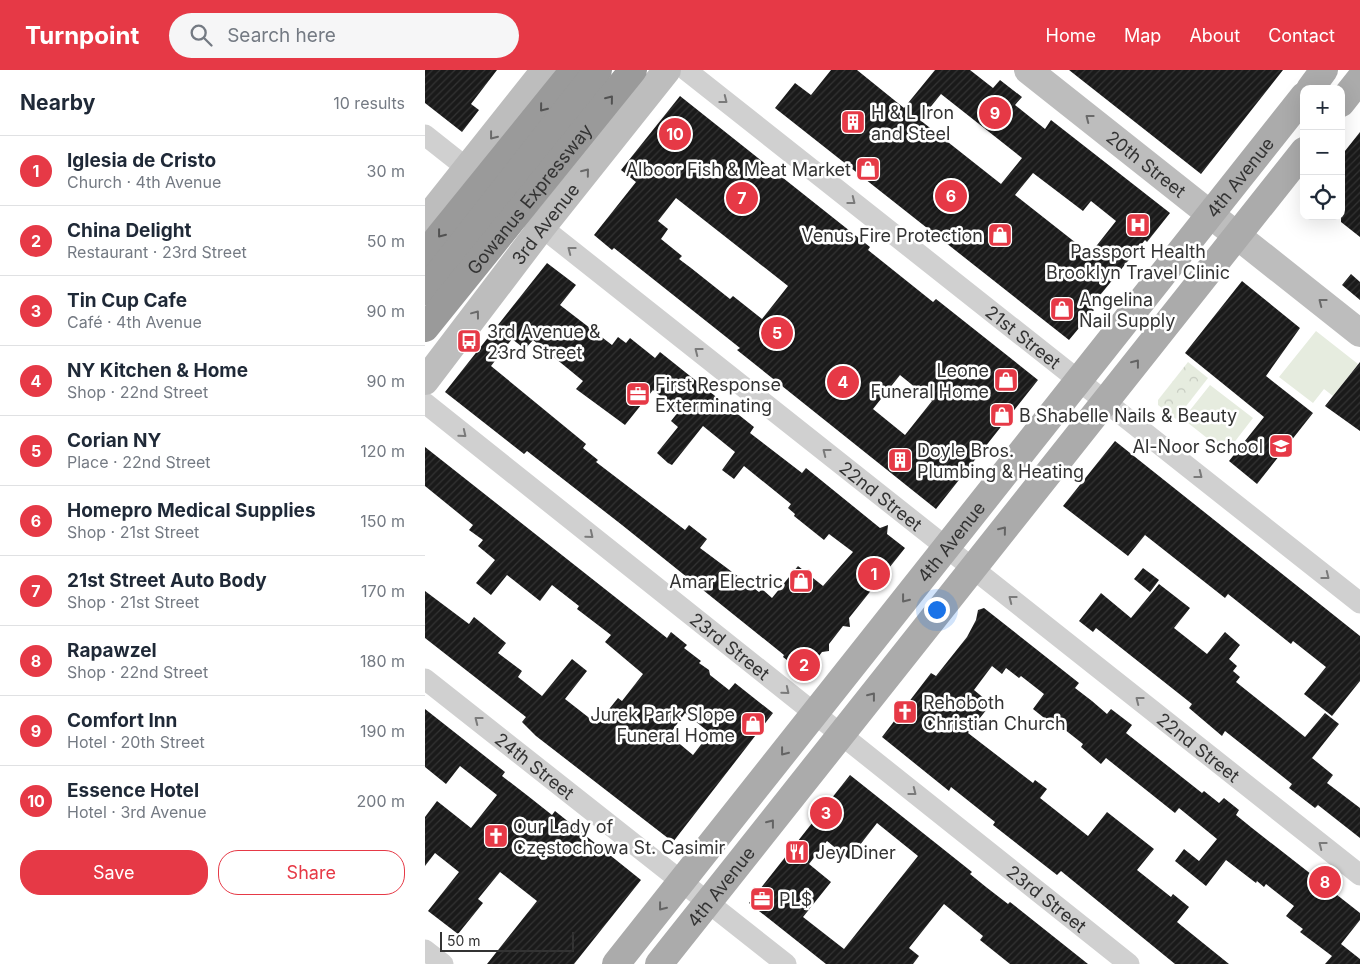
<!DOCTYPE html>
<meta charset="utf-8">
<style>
body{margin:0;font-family:Inter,sans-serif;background:#f6f6f7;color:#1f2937}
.controls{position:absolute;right:15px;top:15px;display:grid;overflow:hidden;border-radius:10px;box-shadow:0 5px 20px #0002}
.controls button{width:45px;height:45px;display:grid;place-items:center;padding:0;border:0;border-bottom:1px solid #e0e1e3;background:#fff;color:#1f2937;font:25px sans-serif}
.scale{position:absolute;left:15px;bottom:12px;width:134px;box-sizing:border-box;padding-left:5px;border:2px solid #333;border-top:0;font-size:14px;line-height:18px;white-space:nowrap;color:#333;-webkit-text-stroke:4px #fff;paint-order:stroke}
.you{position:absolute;left:511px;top:539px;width:18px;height:18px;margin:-12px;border:4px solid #fff;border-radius:50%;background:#1a73e8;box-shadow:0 0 0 8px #1a73e833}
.badge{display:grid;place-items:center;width:32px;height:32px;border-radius:50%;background:#e63946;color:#fff;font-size:16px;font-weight:700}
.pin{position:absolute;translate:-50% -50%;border:2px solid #fff;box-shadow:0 1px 5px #0006}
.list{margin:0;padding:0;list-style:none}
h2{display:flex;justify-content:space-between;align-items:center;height:65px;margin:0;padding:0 20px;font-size:21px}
h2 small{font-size:16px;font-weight:400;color:#747a83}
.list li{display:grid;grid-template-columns:32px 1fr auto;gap:15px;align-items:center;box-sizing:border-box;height:70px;padding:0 20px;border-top:1px solid #e0e1e3}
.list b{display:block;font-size:19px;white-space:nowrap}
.list p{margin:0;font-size:16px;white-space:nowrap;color:#747a83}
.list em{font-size:16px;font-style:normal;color:#747a83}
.actions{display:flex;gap:10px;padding:15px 20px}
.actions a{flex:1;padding:11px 0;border:1px solid #e63946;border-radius:20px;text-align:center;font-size:18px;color:#e63946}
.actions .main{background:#e63946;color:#fff}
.icon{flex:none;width:28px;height:28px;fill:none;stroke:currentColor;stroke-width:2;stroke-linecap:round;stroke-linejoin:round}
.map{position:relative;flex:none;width:935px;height:894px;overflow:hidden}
header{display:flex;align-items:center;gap:30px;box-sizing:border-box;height:70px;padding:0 25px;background:#e63946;color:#fff}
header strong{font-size:24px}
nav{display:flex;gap:28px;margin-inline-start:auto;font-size:18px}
.search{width:350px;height:45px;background:#f6f6f7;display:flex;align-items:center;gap:12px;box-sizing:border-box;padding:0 18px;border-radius:28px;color:#747a83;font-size:19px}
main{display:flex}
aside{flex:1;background:#fff}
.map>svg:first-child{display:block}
.forest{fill:url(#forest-crowns)}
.pitch{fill:#e6ecdf}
.building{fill:url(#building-hatch);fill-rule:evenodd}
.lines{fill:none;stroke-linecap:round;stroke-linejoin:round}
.minor{stroke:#d0d0d0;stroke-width:21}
.secondary{stroke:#bdbdbd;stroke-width:28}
.primary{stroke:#ababab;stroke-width:28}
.motorway-bridge{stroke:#9a9a9a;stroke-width:28}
.oneway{stroke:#525252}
.oneway2{stroke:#7a7a7a}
.oneway3{stroke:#6a6a6a}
.oneway4{stroke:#636363}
.labels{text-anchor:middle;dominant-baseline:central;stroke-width:5;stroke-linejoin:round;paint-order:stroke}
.poi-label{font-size:18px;fill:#333;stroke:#fff;text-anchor:start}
.street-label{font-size:18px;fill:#333;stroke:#fff}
</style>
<header>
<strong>Turnpoint</strong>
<div class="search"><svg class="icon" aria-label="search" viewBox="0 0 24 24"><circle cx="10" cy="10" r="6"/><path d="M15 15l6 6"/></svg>Search here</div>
<nav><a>Home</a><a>Map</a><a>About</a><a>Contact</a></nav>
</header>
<main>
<aside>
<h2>Nearby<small>10 results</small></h2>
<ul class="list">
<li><span class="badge">1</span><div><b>Iglesia de Cristo</b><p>Church · 4th Avenue</p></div><em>30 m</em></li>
<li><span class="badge">2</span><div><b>China Delight</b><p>Restaurant · 23rd Street</p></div><em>50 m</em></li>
<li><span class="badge">3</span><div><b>Tin Cup Cafe</b><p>Café · 4th Avenue</p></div><em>90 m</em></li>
<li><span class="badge">4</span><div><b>NY Kitchen &amp; Home</b><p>Shop · 22nd Street</p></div><em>90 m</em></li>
<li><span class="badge">5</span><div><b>Corian NY</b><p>Place · 22nd Street</p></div><em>120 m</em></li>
<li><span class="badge">6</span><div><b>Homepro Medical Supplies</b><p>Shop · 21st Street</p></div><em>150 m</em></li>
<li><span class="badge">7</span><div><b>21st Street Auto Body</b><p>Shop · 21st Street</p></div><em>170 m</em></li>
<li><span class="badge">8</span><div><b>Rapawzel</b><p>Shop · 22nd Street</p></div><em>180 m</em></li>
<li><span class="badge">9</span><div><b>Comfort Inn</b><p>Hotel · 20th Street</p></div><em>190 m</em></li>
<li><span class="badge">10</span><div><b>Essence Hotel</b><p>Hotel · 3rd Avenue</p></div><em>200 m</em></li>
</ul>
<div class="actions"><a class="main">Save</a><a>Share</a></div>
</aside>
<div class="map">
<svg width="935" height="894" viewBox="0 0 935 894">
<defs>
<pattern id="forest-crowns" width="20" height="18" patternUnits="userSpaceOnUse" patternTransform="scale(1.25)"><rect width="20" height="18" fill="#e6ecdf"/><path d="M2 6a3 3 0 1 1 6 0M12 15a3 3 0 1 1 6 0" fill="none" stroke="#c6cbc0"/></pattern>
<pattern id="building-hatch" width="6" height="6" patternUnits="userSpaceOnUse" patternTransform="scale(1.25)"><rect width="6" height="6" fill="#1a1a1a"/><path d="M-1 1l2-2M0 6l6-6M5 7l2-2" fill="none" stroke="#333"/></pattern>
</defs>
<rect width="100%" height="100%" fill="#fff"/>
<path class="forest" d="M 763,292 L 783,308 L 751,349 L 733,335 L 733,330 Z"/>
<path class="pitch" d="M 891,261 L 933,294 L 908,326 L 899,319 L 888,333 L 854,307 Z
M 785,315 L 828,348 L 801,383 L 758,349 Z"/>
<path class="building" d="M 0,0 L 72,0 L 46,34 L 54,40 L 37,62 L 0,33 Z
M 406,0 L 432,0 L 479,38 L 510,0 L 545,0 L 568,18 L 575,10 L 597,27 L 590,35 L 620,59 L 626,50 L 745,143 L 722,172 L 720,170 L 676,224 L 665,237 L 669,240 L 644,270 L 350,38 L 370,13 L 386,25 ZM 516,24 L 597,88 L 576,114 L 495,50 ZM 608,103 L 658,141 L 666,131 L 691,151 L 665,184 L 590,125 Z
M 644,0 L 858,0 L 776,104 Z
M 255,26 L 445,177 L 443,180 L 508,232 L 511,229 L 613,310 L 511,439 L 312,280 L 315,278 L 189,178 L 187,180 L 169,165 L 211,112 L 196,100 ZM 251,128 L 363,216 L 337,249 L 308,226 L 305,229 L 266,198 L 254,189 L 257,186 L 236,169 L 243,159 L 233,151 ZM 475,305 L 507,331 L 480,365 L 448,339 Z
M 935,62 L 935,167 L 916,152 L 916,86 Z
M 122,193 L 151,215 L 135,235 L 187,275 L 193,267 L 201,273 L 205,268 L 230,288 L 235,282 L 329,357 L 325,363 L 377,403 L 381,398 L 455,458 L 463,455 L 462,464 L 480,478 L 424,548 L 425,557 L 418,556 L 404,574 L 404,581 L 397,582 L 380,604 L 358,587 L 359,585 L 197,455 L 102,381 L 99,384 L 20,322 ZM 87,269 L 100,279 L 108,270 L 158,311 L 151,319 L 200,355 L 228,320 L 254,341 L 246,351 L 253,357 L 232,383 L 243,393 L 247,395 L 278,356 L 310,382 L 297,400 L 309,409 L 319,396 L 366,434 L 363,438 L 370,444 L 369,446 L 399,470 L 404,464 L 428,482 L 398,516 L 373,496 L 347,528 L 337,519 L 334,522 L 275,478 L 282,469 L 264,455 L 260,460 L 171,392 L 173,390 L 158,378 L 161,374 L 66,296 Z
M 926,204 L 935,212 L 935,230 L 917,215 Z
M 817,211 L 875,258 L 841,306 L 888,343 L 832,414 L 804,391 L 839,347 L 760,283 Z
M 935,292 L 935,361 L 900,336 Z
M 690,371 L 935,566 L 935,611 L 907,646 L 879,624 L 901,597 L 868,571 L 866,574 L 803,524 L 800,528 L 720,465 L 703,486 L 638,436 Z
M 0,377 L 242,568 L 246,562 L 262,575 L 259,578 L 276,591 L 274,593 L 284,600 L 285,605 L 304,620 L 310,613 L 348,643 L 248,772 L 111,666 L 97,652 L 101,647 L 0,568 L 0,521 L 44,554 L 49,547 L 81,573 L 73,583 L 97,601 L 93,607 L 117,626 L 147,589 L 162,601 L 140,629 L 172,654 L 193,628 L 197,631 L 218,604 L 180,572 L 186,565 L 152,539 L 154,536 L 127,515 L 115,531 L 82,505 L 66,525 L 51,513 L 70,490 L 53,476 L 58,470 L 44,460 L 48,455 L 0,416 ZM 260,643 L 285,663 L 268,685 L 244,665 Z
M 718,498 L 734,510 L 725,522 L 709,509 Z
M 734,514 L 765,538 L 749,558 L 782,584 L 800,562 L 815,575 L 804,589 L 812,596 L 808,601 L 815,607 L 811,612 L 880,667 L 900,643 L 914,654 L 887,688 L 908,705 L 902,713 L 935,738 L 935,768 L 893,735 L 890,738 L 864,718 L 867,714 L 800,661 L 797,666 L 764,638 L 767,634 L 671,558 L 668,562 L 654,551 L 676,523 L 706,548 Z
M 559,538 L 654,613 L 650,618 L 667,631 L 682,644 L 686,639 L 707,655 L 701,663 L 777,723 L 779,721 L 794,733 L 799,728 L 814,740 L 811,745 L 827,758 L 891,808 L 895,803 L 911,816 L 907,821 L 935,843 L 935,850 L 916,874 L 935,889 L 935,894 L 900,894 L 907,886 L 875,862 L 878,859 L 861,846 L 869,836 L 841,814 L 839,817 L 832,811 L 831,813 L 801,790 L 781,816 L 750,791 L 759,779 L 774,791 L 792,769 L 754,738 L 750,743 L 681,688 L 676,694 L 656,677 L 658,674 L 625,648 L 623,651 L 608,639 L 619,624 L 596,606 L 594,608 L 581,598 L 577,604 L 567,596 L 549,620 L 566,634 L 543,663 L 608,713 L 610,710 L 622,719 L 615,728 L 663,766 L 682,742 L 729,779 L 712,800 L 746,827 L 748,824 L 764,837 L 752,852 L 804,894 L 750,894 L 636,801 L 632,805 L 568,755 L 570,752 L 526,717 L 524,721 L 457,667 L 506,603 L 511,606 L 542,567 L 551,550 L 553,540 Z
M 0,639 L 80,702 L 77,706 L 103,726 L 127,745 L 130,741 L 216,810 L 149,894 L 62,894 L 112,831 L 75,802 L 53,829 L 58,833 L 33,864 L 3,841 L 34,802 L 10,783 L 0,796 L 0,747 L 12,731 L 46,758 L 72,725 L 35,696 L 21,714 L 0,697 Z
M 425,705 L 547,802 L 545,804 L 561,817 L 583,834 L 585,832 L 663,894 L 585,894 L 555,870 L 558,866 L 519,834 L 484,878 L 494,886 L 488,894 L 401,894 L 324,833 ZM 452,753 L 493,786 L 419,879 L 378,847 L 406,812 L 384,794 L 402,771 L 424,789 Z"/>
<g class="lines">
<g class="minor">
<path id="s1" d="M 261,0 L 935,533"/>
<path d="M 0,65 L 53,107"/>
<path id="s2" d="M 104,147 L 935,805"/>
<path id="s3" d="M 0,333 L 704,894"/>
<path id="s4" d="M 0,609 L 361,894"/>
<path d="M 0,880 L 18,894"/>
</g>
<g class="secondary">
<path id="s5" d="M 603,0 L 935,263"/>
<path d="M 0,151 L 120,0"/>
<path id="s6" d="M 0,311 L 117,157 L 242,0"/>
</g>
<g class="primary">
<path d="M 885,19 L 899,0"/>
<path d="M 916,33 L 935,9"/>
<path id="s7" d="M 191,894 L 879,26"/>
<path id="s8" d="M 234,894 L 879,81"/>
</g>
<g class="motorway-bridge">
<path d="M 0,184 L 149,0"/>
<path d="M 0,221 L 173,0"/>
<path id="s9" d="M 0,258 L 208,0"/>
</g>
</g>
<defs><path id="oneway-chevron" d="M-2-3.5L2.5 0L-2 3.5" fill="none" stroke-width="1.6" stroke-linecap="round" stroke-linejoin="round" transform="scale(1.25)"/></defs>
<g class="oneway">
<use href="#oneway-chevron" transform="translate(185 29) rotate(-51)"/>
<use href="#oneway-chevron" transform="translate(118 38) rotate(129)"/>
<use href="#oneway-chevron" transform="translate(16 164) rotate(128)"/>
</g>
<g class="oneway2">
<use href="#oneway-chevron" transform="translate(299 30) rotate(38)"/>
<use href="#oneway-chevron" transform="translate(427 131) rotate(38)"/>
<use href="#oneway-chevron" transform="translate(146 180) rotate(-142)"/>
<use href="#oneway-chevron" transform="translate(273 281) rotate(-142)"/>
<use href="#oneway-chevron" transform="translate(38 364) rotate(39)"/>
<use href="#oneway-chevron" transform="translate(401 382) rotate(-142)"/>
<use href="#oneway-chevron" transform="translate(774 405) rotate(38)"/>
<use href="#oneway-chevron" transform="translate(165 465) rotate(39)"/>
<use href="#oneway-chevron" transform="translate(901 506) rotate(38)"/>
<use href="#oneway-chevron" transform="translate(587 529) rotate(-142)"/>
<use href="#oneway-chevron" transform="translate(361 621) rotate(39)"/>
<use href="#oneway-chevron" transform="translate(714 630) rotate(-142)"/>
<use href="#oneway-chevron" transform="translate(53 650) rotate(-142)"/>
<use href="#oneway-chevron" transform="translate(488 722) rotate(38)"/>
<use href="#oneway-chevron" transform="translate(897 775) rotate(-142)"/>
</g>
<g class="oneway3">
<use href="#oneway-chevron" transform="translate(664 48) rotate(-142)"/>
<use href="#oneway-chevron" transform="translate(68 66) rotate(128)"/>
<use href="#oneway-chevron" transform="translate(161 102) rotate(-51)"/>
<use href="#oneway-chevron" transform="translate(897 232) rotate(-142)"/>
<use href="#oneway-chevron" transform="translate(51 244) rotate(-53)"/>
</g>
<g class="oneway4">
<use href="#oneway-chevron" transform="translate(711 293) rotate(-52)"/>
<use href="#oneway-chevron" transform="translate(578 460) rotate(-51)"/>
<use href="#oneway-chevron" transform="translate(480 529) rotate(128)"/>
<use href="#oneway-chevron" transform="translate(447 626) rotate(-52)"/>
<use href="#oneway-chevron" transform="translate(359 682) rotate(128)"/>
<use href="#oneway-chevron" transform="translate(346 753) rotate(-52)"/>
<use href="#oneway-chevron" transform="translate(237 837) rotate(128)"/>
</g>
<defs>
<symbol id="building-square" viewBox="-11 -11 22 22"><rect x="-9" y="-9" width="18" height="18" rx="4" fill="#e63946" stroke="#fff"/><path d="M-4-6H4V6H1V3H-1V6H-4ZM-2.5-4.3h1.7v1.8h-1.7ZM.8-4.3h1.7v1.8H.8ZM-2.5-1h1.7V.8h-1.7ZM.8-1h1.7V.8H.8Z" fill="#fff"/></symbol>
<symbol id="shop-square" viewBox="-11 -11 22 22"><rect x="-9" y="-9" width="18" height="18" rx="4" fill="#e63946" stroke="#fff"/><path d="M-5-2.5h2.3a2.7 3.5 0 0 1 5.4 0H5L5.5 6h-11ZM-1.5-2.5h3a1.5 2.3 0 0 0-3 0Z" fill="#fff"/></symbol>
<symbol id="hospital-square" viewBox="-11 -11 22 22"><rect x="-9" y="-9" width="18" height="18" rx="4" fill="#e63946" stroke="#fff"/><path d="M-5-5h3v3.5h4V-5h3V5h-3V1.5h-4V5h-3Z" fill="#fff"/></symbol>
<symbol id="bus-square" viewBox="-11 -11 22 22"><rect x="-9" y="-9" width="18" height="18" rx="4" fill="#e63946" stroke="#fff"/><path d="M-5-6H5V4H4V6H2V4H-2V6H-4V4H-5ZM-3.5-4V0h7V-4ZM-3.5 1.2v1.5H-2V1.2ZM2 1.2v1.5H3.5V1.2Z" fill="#fff"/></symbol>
<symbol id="office-square" viewBox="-11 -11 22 22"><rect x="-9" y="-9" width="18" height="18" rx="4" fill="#e63946" stroke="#fff"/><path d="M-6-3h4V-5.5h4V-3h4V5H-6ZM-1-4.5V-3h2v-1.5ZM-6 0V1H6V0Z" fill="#fff"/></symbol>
<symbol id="school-square" viewBox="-11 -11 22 22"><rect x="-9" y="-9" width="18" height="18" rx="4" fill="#e63946" stroke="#fff"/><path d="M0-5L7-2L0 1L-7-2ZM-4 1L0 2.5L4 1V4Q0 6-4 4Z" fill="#fff"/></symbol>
<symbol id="church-square" viewBox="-11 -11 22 22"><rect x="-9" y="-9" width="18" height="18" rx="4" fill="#e63946" stroke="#fff"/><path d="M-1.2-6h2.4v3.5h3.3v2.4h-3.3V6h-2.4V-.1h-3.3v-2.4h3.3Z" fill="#fff"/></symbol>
<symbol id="restaurant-square" viewBox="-11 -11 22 22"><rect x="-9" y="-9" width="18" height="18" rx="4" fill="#e63946" stroke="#fff"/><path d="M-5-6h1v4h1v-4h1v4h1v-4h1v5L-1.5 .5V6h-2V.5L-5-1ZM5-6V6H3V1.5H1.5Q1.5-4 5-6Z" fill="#fff"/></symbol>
</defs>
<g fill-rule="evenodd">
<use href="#building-square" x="414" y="38" width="28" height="28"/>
<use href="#shop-square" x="429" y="85" width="28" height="28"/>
<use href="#hospital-square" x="699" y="141" width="28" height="28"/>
<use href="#shop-square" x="561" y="151" width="28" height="28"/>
<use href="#shop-square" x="623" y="225" width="28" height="28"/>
<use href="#bus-square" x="30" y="257" width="28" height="28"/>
<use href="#shop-square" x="567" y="296" width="28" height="28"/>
<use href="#office-square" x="199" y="310" width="28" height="28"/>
<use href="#shop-square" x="563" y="331" width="28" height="28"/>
<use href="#school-square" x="842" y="362" width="28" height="28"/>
<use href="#building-square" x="461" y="376" width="28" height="28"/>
<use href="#shop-square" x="362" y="497" width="28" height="28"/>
<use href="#church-square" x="466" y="628" width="28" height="28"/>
<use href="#shop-square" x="314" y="640" width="28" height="28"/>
<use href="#church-square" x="57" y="752" width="28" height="28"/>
<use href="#restaurant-square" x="358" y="768" width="28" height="28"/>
<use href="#office-square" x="323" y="815" width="28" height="28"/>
</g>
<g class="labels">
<g class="poi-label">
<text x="446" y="42">H &amp; L Iron<tspan x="446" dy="21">and Steel</tspan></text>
<text x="426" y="99" text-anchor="end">Alboor Fish &amp; Meat Market</text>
<text x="558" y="165" text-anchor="end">Venus Fire Protection</text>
<text x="713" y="181" text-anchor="middle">Passport Health<tspan x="713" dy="21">Brooklyn Travel Clinic</tspan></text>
<text x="654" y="229">Angelina<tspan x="654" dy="21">Nail Supply</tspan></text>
<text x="62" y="261">3rd Avenue &amp;<tspan x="62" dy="21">23rd Street</tspan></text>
<text x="564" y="300" text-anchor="end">Leone<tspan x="564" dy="21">Funeral Home</tspan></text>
<text x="230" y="314">First Response<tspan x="230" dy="21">Exterminating</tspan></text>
<text x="594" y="345">B Shabelle Nails &amp; Beauty</text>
<text x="838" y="376" text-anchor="end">Al-Noor School</text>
<text x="492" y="380">Doyle Bros.<tspan x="492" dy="21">Plumbing &amp; Heating</tspan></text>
<text x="358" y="511" text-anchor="end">Amar Electric</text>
<text x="498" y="632">Rehoboth<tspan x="498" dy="21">Christian Church</tspan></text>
<text x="310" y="644" text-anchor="end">Jurek Park Slope<tspan x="310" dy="21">Funeral Home</tspan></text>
<text x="88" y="756">Our Lady of<tspan x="88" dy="21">Częstochowa St. Casimir</tspan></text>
<text x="390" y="782">Jey Diner</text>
<text x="354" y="829">PL$</text>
</g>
<g class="street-label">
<text stroke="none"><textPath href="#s5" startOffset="151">20th Street</textPath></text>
<text stroke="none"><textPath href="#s7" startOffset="1004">4th Avenue</textPath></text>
<text stroke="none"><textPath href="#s9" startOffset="166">Gowanus Expressway</textPath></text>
<text stroke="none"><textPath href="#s6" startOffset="198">3rd Avenue</textPath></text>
<text stroke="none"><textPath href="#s1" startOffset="430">21st Street</textPath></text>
<text stroke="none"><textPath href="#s2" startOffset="449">22nd Street</textPath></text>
<text stroke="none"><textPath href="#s7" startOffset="539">4th Avenue</textPath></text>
<text stroke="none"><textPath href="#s3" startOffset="390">23rd Street</textPath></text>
<text stroke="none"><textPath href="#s2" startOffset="854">22nd Street</textPath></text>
<text stroke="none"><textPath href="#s4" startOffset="140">24th Street</textPath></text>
<text stroke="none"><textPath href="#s8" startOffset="99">4th Avenue</textPath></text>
<text stroke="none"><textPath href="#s3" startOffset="795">23rd Street</textPath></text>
</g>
</g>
</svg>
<div class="controls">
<button>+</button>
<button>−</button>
<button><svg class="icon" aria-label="locate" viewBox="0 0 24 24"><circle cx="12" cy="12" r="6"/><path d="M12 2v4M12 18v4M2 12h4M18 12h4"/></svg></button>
</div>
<div class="scale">50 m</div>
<div class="you"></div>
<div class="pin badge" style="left:449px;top:504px">1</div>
<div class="pin badge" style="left:379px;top:595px">2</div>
<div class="pin badge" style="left:401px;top:743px">3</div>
<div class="pin badge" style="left:418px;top:312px">4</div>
<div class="pin badge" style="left:352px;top:263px">5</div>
<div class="pin badge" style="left:526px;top:126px">6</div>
<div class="pin badge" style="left:317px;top:128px">7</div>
<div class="pin badge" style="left:900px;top:812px">8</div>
<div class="pin badge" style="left:570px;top:43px">9</div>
<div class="pin badge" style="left:250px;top:64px">10</div>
</div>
</main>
